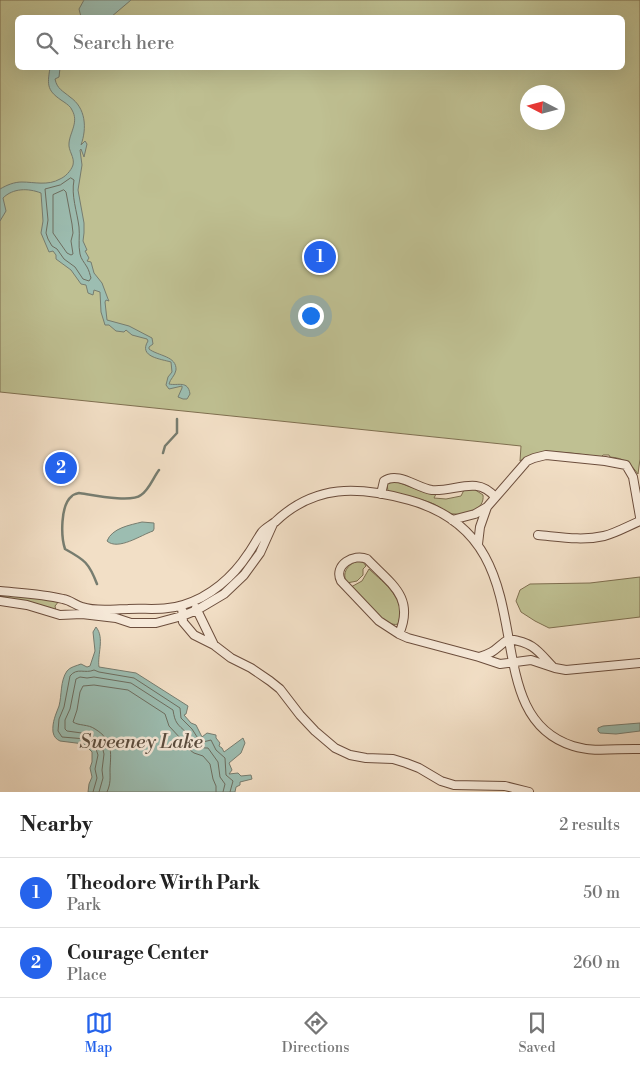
<!DOCTYPE html>
<style>
body{margin:0;font-family:"Libre Bodoni",serif;background:#f2f2f2;color:#222}
.compass{position:absolute;left:520px;top:85px;width:45px;height:45px;border-radius:50%;background:#fff;box-shadow:0 5px 20px #0002;rotate:276deg}
.you{position:absolute;left:310px;top:315px;width:18px;height:18px;margin:-12px;border:4px solid #fff;border-radius:50%;background:#1a73e8;box-shadow:0 0 0 8px #1a73e833}
.badge{display:grid;place-items:center;width:32px;height:32px;border-radius:50%;background:#2563eb;color:#fff;font-size:16px;font-weight:700}
.pin{position:absolute;translate:-50% -50%;border:2px solid #fff;box-shadow:0 1px 5px #0006}
.list{margin:0;padding:0;list-style:none}
h2{display:flex;justify-content:space-between;align-items:center;height:65px;margin:0;padding:0 20px;font-size:21px}
h2 small{font-size:16px;font-weight:400;color:#767676}
.list li{display:grid;grid-template-columns:32px 1fr auto;gap:15px;align-items:center;box-sizing:border-box;height:70px;padding:0 20px;border-top:1px solid #e0e0e0}
.list b{display:block;font-size:19px;white-space:nowrap}
.list p{margin:0;font-size:16px;white-space:nowrap;color:#767676}
.list em{font-size:16px;font-style:normal;color:#767676}
.icon{flex:none;width:28px;height:28px;fill:none;stroke:currentColor;stroke-width:2;stroke-linecap:round;stroke-linejoin:round}
.map{position:relative;flex:none;width:640px;height:792px;overflow:hidden}
.search{position:absolute;background:#fff;box-shadow:0 5px 20px #0002;left:15px;right:15px;top:15px;height:55px;display:flex;align-items:center;gap:12px;box-sizing:border-box;padding:0 18px;border-radius:8px;color:#767676;font-size:19px}
.sheet{height:205px;background:#fff}
nav{display:flex;justify-content:space-around;align-items:center;box-sizing:border-box;height:70px;border-top:1px solid #e0e0e0;background:#fff;font-size:14px;color:#767676}
nav a{display:grid;justify-items:center;gap:2px}
nav .on{color:#2563eb}
.map>svg:first-child{display:block}
.green{fill:#bfc092;stroke:#7f6f50;fill-rule:evenodd}
.water{fill:#9cbdb1;stroke:#777d70}
.lines{fill:none;stroke-linecap:round;stroke-linejoin:round}
.shore{stroke:#6e6e60;stroke-width:1}
.stream{stroke:#777d70;stroke-width:2.5}
.minor-casing{stroke:#6c4e3d;stroke-width:10}
.minor{stroke:#f7eada;stroke-width:8}
.labels{text-anchor:middle;dominant-baseline:central;stroke-width:5;stroke-linejoin:round;paint-order:stroke}
.water-label{font-size:20px;font-style:italic;fill:#5b4e40;stroke:#f7eada}
</style>
<div class="map">
<svg width="640" height="792" viewBox="0 0 640 792">
<rect width="100%" height="100%" fill="#f2dfc6"/>
<filter id="stains"><feTurbulence type="fractalNoise" baseFrequency=".004" numOctaves="4"/><feColorMatrix values="0 0 0 0 .2 0 0 0 0 .09 0 0 0 0 .02 0 0 0 .5 -.17"/></filter>
<radialGradient id="worn" r=".72"><stop offset=".6" stop-color="#630" stop-opacity="0"/><stop offset="1" stop-color="#630" stop-opacity=".3"/></radialGradient>
<path class="green" d="M 0,0 L 640,0 L 640,459 L 638,474 C 630,463 624,458 610,457 L 609,455 L 603,455 L 601,457 C 574,454 544,446 520,461 L 521,446 L 0,392 ZM 18,18 L 622,18 L 622,68 L 18,68 ZM 528,92 L 558,92 L 558,122 L 528,122 Z
M 395,481 L 424,492 L 436,494 L 434,498 L 446,499 L 461,496 L 464,490 L 474,489 L 483,495 C 485,509 467,516 455,514 C 447,514 441,508 434,504 C 419,498 404,495 388,491 L 387,484 Z
M 358,561 L 363,562 L 366,566 L 363,569 L 363,575 L 357,581 L 347,583 C 341,573 348,564 358,561 Z
M 369,569 C 385,584 407,599 398,624 C 386,629 360,596 351,587 L 362,581 Z
M 640,577 L 640,617 L 549,628 L 535,621 L 521,612 L 516,601 L 520,590 L 530,584 L 590,583 Z
M 0,594 L 59,601 L 55,606 L 56,611 L 0,599 Z"/>
<path class="water" d="M 84,0 L 131,0 L 111,17 L 81,17 L 79,9 Z
M 50,68 L 60,68 L 59,77 L 55,79 C 57,89 63,91 70,97 C 86,108 87,128 81,145 L 85,141 L 87,144 L 84,157 L 81,149 L 80,150 L 82,165 L 78,190 L 84,223 L 84,233 L 83,241 L 87,250 L 85,251 L 89,258 L 87,261 L 91,262 L 94,273 L 102,283 L 108,299 L 109,301 L 106,300 L 105,302 L 107,320 L 129,326 L 152,338 L 153,344 L 149,347 L 149,349 C 158,356 177,356 176,370 C 175,376 170,379 169,384 C 178,386 188,380 190,394 L 187,399 L 183,399 L 178,397 L 182,388 L 182,386 L 169,389 L 166,385 L 168,377 L 172,372 L 171,362 C 161,359 138,357 148,341 L 147,339 L 132,335 L 126,330 L 124,332 L 116,331 L 109,325 L 105,325 L 101,312 L 100,292 L 94,290 L 93,295 L 88,293 L 86,285 L 81,284 L 71,270 L 56,259 L 56,255 L 53,251 L 49,252 L 41,233 L 43,221 L 41,193 C 28,188 13,188 3,198 L 6,211 L 0,221 L 0,189 C 7,185 14,182 22,182 C 34,182 48,186 60,179 C 65,177 71,171 73,165 C 75,157 68,151 69,143 C 70,132 79,122 72,110 C 71,107 67,104 64,102 C 47,91 47,86 50,68 Z
M 142,522 L 154,523 L 154,529 L 153,531 C 141,535 118,551 107,541 C 112,528 130,525 142,522 Z
M 96,627 C 105,638 97,655 99,667 L 136,673 L 188,706 L 186,714 L 184,715 L 191,723 L 196,725 L 202,737 L 207,733 L 216,735 L 216,738 L 220,743 L 219,746 L 222,748 L 224,752 L 243,738 L 245,743 L 241,753 L 229,763 L 232,770 L 229,774 L 238,773 L 241,776 L 251,775 L 252,779 L 240,782 L 240,785 L 236,787 L 235,792 L 88,792 L 89,784 L 92,777 L 90,768 L 92,762 L 92,752 L 84,744 L 60,741 C 56,739 54,737 53,732 C 52,722 56,714 59,706 C 62,695 60,681 67,671 C 70,667 76,666 81,664 L 87,667 L 90,666 L 95,651 L 93,632 Z
M 640,723 L 640,731 L 616,734 L 600,733 L 598,731 L 598,728 L 603,726 Z"/>
<g class="lines">
<path class="shore" d="M 71,178 L 74,180 C 71,196 77,211 79,227 C 80,236 78,245 80,254 C 81,259 84,262 87,267 C 89,270 90,275 91,278 L 89,281 L 83,279 L 75,267 L 64,259 L 57,249 L 52,246 L 48,239 L 46,233 L 48,220 L 45,189 L 60,185 Z
M 64,190 L 66,192 L 72,224 L 73,233 L 71,241 L 73,254 L 71,255 L 67,253 L 53,233 L 53,195 Z
M 93,792 L 97,778 L 95,769 L 98,755 L 96,749 L 86,739 L 62,737 L 58,731 L 59,719 L 64,707 L 70,676 C 77,667 85,674 94,670 L 99,672 L 134,678 L 180,708 L 181,718 L 192,729 L 199,740 L 203,742 L 211,740 L 216,750 L 225,758 L 226,775 L 233,781 L 230,792
M 99,792 L 103,778 L 102,770 L 104,754 L 102,746 L 96,739 L 89,734 L 67,731 L 65,729 L 65,720 L 70,709 L 76,679 L 80,677 L 87,678 L 94,677 L 131,683 L 173,710 C 175,723 177,724 187,733 C 196,742 191,748 208,748 L 218,762 L 220,777 L 225,784 L 223,792
M 107,792 C 111,783 110,778 110,769 C 111,752 113,740 95,729 C 88,724 79,726 73,722 L 77,710 L 80,692 L 83,686 L 94,685 L 128,690 L 165,714 L 169,726 L 182,740 L 187,748 L 194,753 L 203,756 L 210,764 L 213,779 L 216,786 L 216,792"/>
<path class="stream" d="M 163,453 L 165,446 L 177,433 L 177,419
M 97,584 C 89,563 85,560 65,549 C 61,537 60,505 72,496 C 72,495 79,493 79,493 C 93,495 131,503 141,495 C 149,490 153,478 159,470"/>
<defs>
<path id="minor" d="M 381,494 L 384,481 C 398,471 417,488 432,490 C 455,492 477,475 495,497
M 452,520 L 475,514 L 487,507
M 538,535 C 560,537 582,541 604,536 C 616,533 628,526 640,521
M 478,544 L 480,527 L 487,507 L 527,461 L 534,458 L 546,455 L 605,461 L 626,465 L 633,477 L 640,517
M 0,591 C 21,593 43,594 63,599 C 70,600 75,605 82,607 C 96,612 114,609 128,609 C 147,608 165,611 183,605 C 210,597 233,577 248,554 C 253,547 257,539 262,532 C 265,528 270,526 275,522 C 315,484 358,486 409,500 C 555,540 468,713 573,746 C 595,753 617,748 640,749
M 0,601 L 27,605 L 60,615 L 82,614 L 116,618 L 131,623 L 156,623 L 182,616 L 197,610 L 224,594 L 244,575 L 260,553 L 273,524
M 182,606 L 183,622 L 194,635 L 214,645 L 231,658 L 251,668 L 270,681 L 280,689 L 300,715 L 315,731 L 335,748 L 350,755 L 366,758 L 393,759 L 406,763 L 419,768 L 441,781 L 454,785 L 505,786 L 529,792
M 196,608 L 214,645
M 399,634 L 379,621 L 341,581 C 333,565 354,553 367,559 C 391,584 415,597 399,634 L 408,638 L 479,657 L 500,664 L 531,660 L 555,668 L 566,670 L 640,663
M 479,657 C 497,652 496,647 509,639 C 534,643 537,650 553,667"/>
</defs>
<use href="#minor" class="minor-casing"/>
<use href="#minor" class="minor"/>
</g>
<g class="labels">
<g class="water-label">
<text x="141" y="742">Sweeney Lake</text>
</g>
</g>
<rect width="100%" height="100%" filter="url(#stains)"/>
<rect width="100%" height="100%" fill="url(#worn)"/>
</svg>
<svg class="compass" viewBox="-18 -18 36 36"><path d="M0-13l5 13h-10z" fill="#e53935"/><path d="M0 13l5-13h-10z" fill="#767676"/></svg>
<div class="you"></div>
<div class="pin badge" style="left:320px;top:257px">1</div>
<div class="pin badge" style="left:61px;top:468px">2</div>
<div class="search"><svg class="icon" aria-label="search" viewBox="0 0 24 24"><circle cx="10" cy="10" r="6"/><path d="M15 15l6 6"/></svg>Search here</div>
</div>
<section class="sheet">
<h2>Nearby<small>2 results</small></h2>
<ul class="list">
<li><span class="badge">1</span><div><b>Theodore Wirth Park</b><p>Park</p></div><em>50 m</em></li>
<li><span class="badge">2</span><div><b>Courage Center</b><p>Place</p></div><em>260 m</em></li>
</ul>
</section>
<nav>
<a class="on"><svg class="icon" aria-label="map" viewBox="0 0 24 24"><path d="M3 6l6-2 6 2 6-2v14l-6 2-6-2-6 2zM9 4v14M15 6v14"/></svg>Map</a>
<a><svg class="icon" aria-label="directions" viewBox="0 0 24 24"><path d="M12 3l9 9-9 9-9-9zM9 14v-3h6M13 9l2 2-2 2"/></svg>Directions</a>
<a><svg class="icon" aria-label="saved" viewBox="0 0 24 24"><path d="M7 4h10v16l-5-4-5 4z"/></svg>Saved</a>
</nav>
